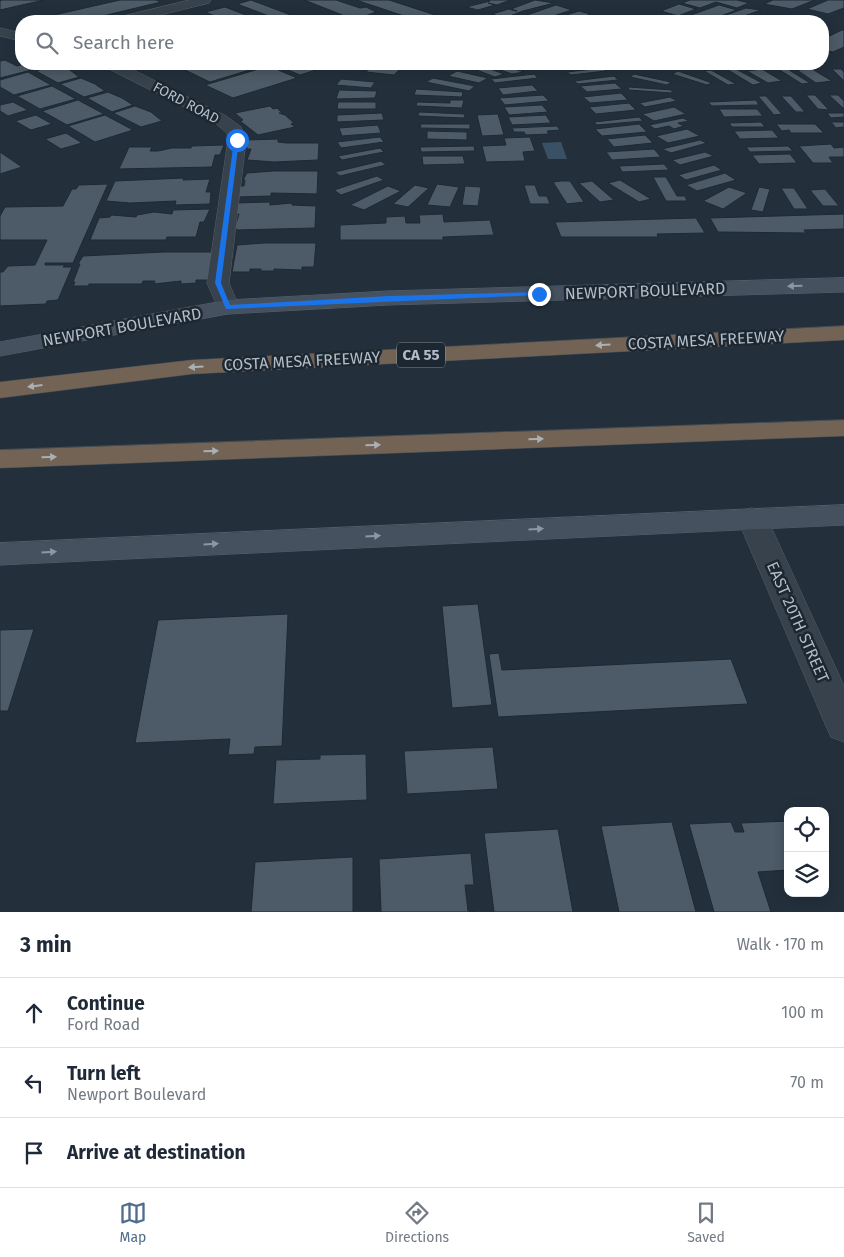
<!DOCTYPE html>
<meta charset="utf-8">
<style>
body{margin:0;font-family:"Fira Sans",sans-serif;background:#f2f2f3;color:#1f2937}
.controls{position:absolute;right:15px;bottom:15px;display:grid;overflow:hidden;border-radius:10px;box-shadow:0 2px 12px #0003}
.controls button{width:45px;height:45px;display:grid;place-items:center;padding:0;border:0;border-bottom:1px solid #e0e1e3;background:#fff;color:#1f2937;font:25px sans-serif}
.stop{position:absolute;width:15px;height:15px;margin:-11px;border:4px solid #1a73e8;border-radius:50%;background:#fff}
.stop.end{background:#1a73e8;border-color:#fff;box-shadow:0 1px 5px #0008}
.list{margin:0;padding:0;list-style:none}
h2{display:flex;justify-content:space-between;align-items:center;height:65px;margin:0;padding:0 20px;font-size:21px}
h2 small{font-size:16px;font-weight:400;color:#747a83}
.list li{display:grid;grid-template-columns:32px 1fr auto;gap:15px;align-items:center;box-sizing:border-box;height:70px;padding:0 20px;border-top:1px solid #e0e1e3}
.list b{display:block;font-size:19px;white-space:nowrap}
.list p{margin:0;font-size:16px;white-space:nowrap;color:#747a83}
.list em{font-size:16px;font-style:normal;color:#747a83}
.icon{flex:none;width:28px;height:28px;fill:none;stroke:currentColor;stroke-width:2;stroke-linecap:round;stroke-linejoin:round}
.map{position:relative;flex:none;width:844px;height:912px;overflow:hidden}
.search{position:absolute;background:#fff;box-shadow:0 2px 12px #0003;left:15px;right:15px;top:15px;height:55px;display:flex;align-items:center;gap:12px;box-sizing:border-box;padding:0 18px;border-radius:20px;color:#747a83;font-size:19px}
.sheet{height:275px;background:#fff}
nav{display:flex;justify-content:space-around;align-items:center;box-sizing:border-box;height:70px;border-top:1px solid #e0e1e3;background:#fff;font-size:14px;color:#747a83}
nav a{display:grid;justify-items:center;gap:2px}
nav .on{color:#4f6c8d}
.map>svg:first-child{display:block}
.water{fill:#395065}
.building{fill:#4c5b67;stroke:#1e2933}
.lines{fill:none;stroke-linecap:round;stroke-linejoin:round}
.minor-casing{stroke:#55606a;stroke-width:1}
.secondary-casing{stroke:#55606a;stroke-width:1}
.motorway-casing{stroke:#424d57;stroke-width:1}
.minor{fill:#37424c;fill-rule:evenodd}
.secondary{fill:#45515f;fill-rule:evenodd}
.motorway{fill:#726354;fill-rule:evenodd}
.oneway{fill:#8c97a3}
.oneway2{fill:#a9b0b6}
.route{fill:#1a73e8}
.labels{text-anchor:middle;dominant-baseline:central;stroke-width:5;stroke-linejoin:round;paint-order:stroke}
.far-street-label{font-size:14px;fill:#b3bdc7;stroke:#1c2731}
.shield{fill:#1c2731;stroke:#86909a;stroke-width:1}
.shield-label{font-size:15px;font-weight:bold;fill:#b3bdc7}
.street-label{font-size:16px;fill:#b3bdc7;stroke:#1c2731}
</style>
<div class="map">
<svg width="844" height="912" viewBox="0 0 844 912">
<rect width="100%" height="100%" fill="#23303c"/>
<path class="water" d="M 561,142 L 567,159 L 548,159 L 542,143 Z"/>
<path class="building" d="M 2,0 L 44,0 L 0,10 L 0,1 Z
M 120,0 L 156,0 L 161,2 L 82,21 L 32,20 Z
M 251,0 L 307,21 L 282,21 L 237,4 Z
M 304,0 L 336,0 L 360,8 L 366,7 L 376,12 L 355,20 Z
M 356,0 L 389,0 L 454,21 L 419,21 Z
M 488,0 L 511,0 L 497,5 L 488,3 L 495,5 L 478,10 L 466,7 L 490,1 Z
M 535,0 L 554,3 L 523,11 L 505,18 L 492,14 L 509,9 L 516,11 L 517,11 L 511,9 Z
M 690,0 L 737,0 L 749,3 L 737,8 L 716,2 L 700,8 L 682,3 Z
M 773,0 L 815,0 L 792,9 L 764,4 Z
M 828,0 L 844,0 L 844,8 L 828,14 L 807,9 Z
M 679,4 L 696,9 L 678,16 L 661,11 Z
M 556,5 L 572,10 L 538,21 L 521,17 Z
M 719,5 L 737,10 L 710,20 L 691,15 Z
M 225,7 L 262,21 L 227,21 L 205,12 Z
M 746,8 L 761,10 L 739,18 L 723,16 Z
M 579,11 L 590,14 L 588,15 L 611,21 L 581,21 L 563,16 Z
M 767,15 L 778,19 L 750,21 Z
M 558,17 L 572,21 L 545,21 Z
M 842,30 L 844,30 L 844,47 L 833,52 L 823,50 L 823,39 Z
M 5,60 L 17,66 L 24,64 L 55,64 L 0,78 L 0,61 Z
M 168,64 L 200,64 L 181,69 Z
M 206,64 L 263,64 L 266,65 L 210,82 L 185,70 Z
M 301,64 L 316,70 L 300,75 L 276,65 Z
M 476,64 L 504,74 L 495,77 L 466,66 Z
M 482,64 L 499,64 L 524,72 L 512,74 Z
M 597,64 L 629,64 L 632,65 L 614,70 Z
M 56,65 L 70,70 L 79,77 L 58,83 L 36,71 Z
M 373,65 L 400,69 L 394,75 L 366,72 Z
M 269,66 L 297,78 L 233,98 L 205,85 Z
M 602,68 L 606,71 L 571,75 L 567,72 Z
M 786,68 L 810,83 L 802,84 L 778,69 Z
M 736,69 L 762,83 L 753,85 L 728,70 Z
M 762,69 L 782,81 L 768,83 L 747,71 Z
M 812,69 L 832,81 L 816,83 L 797,70 Z
M 832,69 L 841,69 L 844,72 L 844,81 Z
M 711,70 L 736,84 L 728,85 L 704,71 Z
M 457,71 L 488,78 L 479,83 L 448,76 Z
M 678,71 L 712,83 L 707,85 L 672,74 Z
M 28,72 L 51,85 L 14,95 L 0,87 L 0,80 Z
M 534,74 L 538,78 L 495,83 L 491,79 Z
M 634,74 L 671,82 L 667,85 L 630,77 Z
M 614,76 L 618,80 L 578,84 L 574,81 Z
M 81,78 L 95,84 L 105,91 L 84,97 L 60,84 Z
M 433,78 L 475,86 L 469,91 L 426,82 Z
M 341,79 L 375,82 L 371,88 L 336,85 Z
M 615,83 L 622,89 L 587,92 L 580,86 Z
M 532,85 L 538,91 L 503,95 L 498,88 Z
M 52,86 L 76,99 L 40,109 L 17,96 Z
M 629,87 L 672,90 L 672,93 L 628,90 Z
M 416,89 L 463,92 L 462,97 L 414,95 Z
M 339,90 L 377,91 L 375,98 L 336,99 Z
M 108,92 L 122,98 L 133,105 L 112,112 L 87,98 Z
M 621,93 L 628,100 L 590,103 L 583,97 Z
M 543,95 L 549,101 L 505,105 L 499,98 Z
M 806,95 L 815,95 L 829,110 L 818,109 Z
M 829,95 L 838,95 L 844,101 L 844,109 Z
M 758,96 L 766,96 L 782,114 L 774,115 Z
M 781,96 L 791,96 L 805,112 L 796,112 Z
M 670,97 L 677,101 L 645,107 L 639,103 Z
M 78,100 L 104,114 L 67,125 L 42,111 Z
M 450,100 L 464,100 L 462,108 L 416,106 L 417,102 L 450,103 Z
M 756,100 L 759,105 L 712,106 L 708,102 Z
M 13,102 L 28,110 L 8,116 L 0,111 L 0,105 Z
M 338,102 L 376,102 L 376,109 L 337,109 Z
M 629,103 L 636,110 L 596,114 L 589,107 Z
M 542,105 L 548,112 L 509,115 L 504,107 Z
M 135,106 L 151,112 L 162,121 L 141,127 L 113,113 Z
M 270,106 L 273,109 L 277,108 L 282,113 L 279,113 L 285,115 L 294,123 L 291,124 L 295,127 L 258,135 L 240,121 L 243,120 L 235,113 Z
M 674,107 L 686,114 L 654,121 L 642,114 Z
M 719,109 L 757,109 L 763,116 L 724,117 Z
M 419,112 L 465,114 L 464,118 L 418,116 Z
M 382,113 L 384,120 L 337,122 L 337,115 Z
M 827,113 L 844,113 L 844,117 L 831,118 Z
M 498,114 L 504,135 L 482,136 L 477,115 Z
M 36,115 L 52,124 L 31,130 L 15,121 Z
M 105,115 L 133,130 L 95,142 L 68,126 Z
M 546,115 L 551,123 L 512,125 L 508,117 Z
M 639,117 L 643,121 L 597,125 L 594,122 Z
M 683,118 L 689,121 L 678,123 L 684,126 L 674,129 L 669,126 L 655,129 L 649,125 Z
M 761,122 L 765,127 L 732,127 L 729,123 Z
M 831,122 L 844,122 L 844,127 L 836,128 Z
M 421,124 L 470,124 L 470,129 L 420,128 Z
M 639,124 L 647,132 L 602,136 L 595,129 Z
M 776,124 L 815,124 L 824,133 L 791,133 L 789,130 L 782,131 Z
M 378,125 L 381,133 L 342,136 L 339,128 Z
M 557,126 L 560,130 L 547,131 L 549,134 L 526,135 L 524,132 L 514,132 L 512,128 Z
M 687,129 L 700,136 L 668,143 L 656,136 Z
M 772,130 L 779,138 L 740,139 L 734,131 Z
M 427,131 L 467,132 L 467,140 L 427,139 Z
M 66,133 L 82,143 L 61,149 L 45,139 Z
M 645,135 L 653,143 L 614,147 L 607,139 Z
M 380,137 L 384,142 L 341,148 L 337,142 Z
M 530,137 L 535,151 L 523,152 L 525,161 L 486,162 L 482,146 L 506,145 L 504,138 Z
M 278,139 L 278,142 L 287,143 L 319,143 L 318,160 L 274,162 L 247,160 L 251,149 L 247,149 L 246,140 Z
M 700,140 L 707,143 L 671,153 L 662,149 Z
M 831,144 L 834,148 L 844,147 L 844,157 L 829,157 L 833,163 L 813,163 L 799,146 Z
M 224,145 L 220,155 L 215,155 L 212,167 L 119,169 L 129,147 L 152,147 L 150,151 L 158,151 L 172,148 L 191,148 L 192,146 Z
M 474,146 L 475,151 L 421,152 L 420,147 Z
M 788,146 L 793,151 L 750,152 L 746,147 Z
M 380,148 L 384,152 L 342,160 L 338,156 Z
M 654,149 L 661,157 L 612,160 L 606,152 Z
M 0,152 L 22,167 L 0,174 Z
M 705,152 L 714,156 L 680,165 L 672,160 Z
M 790,154 L 797,163 L 759,164 L 752,155 Z
M 422,156 L 463,156 L 465,164 L 423,165 Z
M 381,161 L 386,165 L 340,176 L 335,172 Z
M 664,164 L 669,170 L 622,172 L 619,166 Z
M 714,165 L 722,170 L 686,180 L 678,175 Z
M 273,171 L 318,171 L 317,194 L 271,193 L 271,196 L 236,197 L 240,186 L 244,186 L 245,180 L 243,180 L 247,173 Z
M 725,173 L 736,180 L 697,191 L 686,185 Z
M 377,176 L 384,180 L 341,195 L 334,190 Z
M 653,177 L 666,177 L 677,196 L 685,196 L 687,201 L 666,201 Z
M 184,178 L 183,180 L 210,179 L 206,192 L 211,192 L 210,204 L 175,205 L 176,201 L 130,203 L 106,201 L 115,181 Z
M 620,180 L 651,199 L 639,202 L 608,183 Z
M 561,181 L 570,181 L 584,202 L 567,204 L 553,182 Z
M 592,181 L 614,200 L 600,202 L 579,183 Z
M 108,184 L 73,263 L 45,263 L 45,265 L 65,265 L 63,267 L 72,267 L 58,300 L 47,301 L 46,304 L 0,306 L 0,272 L 3,272 L 8,266 L 35,265 L 47,240 L 0,240 L 0,216 L 5,207 L 63,206 L 72,189 L 76,189 L 79,185 Z
M 437,184 L 459,187 L 450,207 L 427,205 Z
M 415,185 L 429,188 L 408,207 L 393,204 Z
M 524,185 L 535,185 L 539,196 L 547,196 L 550,204 L 530,204 Z
M 388,186 L 401,191 L 364,210 L 350,205 Z
M 465,186 L 481,187 L 478,206 L 462,205 Z
M 729,187 L 747,193 L 723,209 L 703,201 Z
M 759,187 L 770,189 L 763,212 L 751,210 Z
M 781,188 L 794,188 L 808,209 L 794,209 Z
M 825,189 L 839,206 L 823,206 L 810,190 Z
M 270,202 L 270,205 L 292,203 L 292,205 L 316,206 L 315,228 L 237,230 L 235,227 L 239,214 L 234,214 L 235,203 Z
M 210,209 L 204,222 L 200,222 L 196,237 L 167,237 L 166,240 L 90,240 L 99,218 L 110,217 L 111,215 L 136,217 L 137,215 L 154,212 L 172,214 L 173,210 Z
M 443,214 L 444,222 L 490,220 L 494,235 L 443,237 L 443,240 L 340,240 L 340,225 L 386,223 L 386,217 L 405,216 L 406,223 L 420,223 L 419,215 Z
M 844,214 L 844,229 L 804,230 L 806,233 L 718,232 L 710,218 Z
M 696,218 L 705,233 L 657,234 L 658,237 L 561,237 L 555,222 Z
M 264,243 L 316,243 L 314,267 L 302,267 L 302,270 L 274,269 L 274,271 L 261,271 L 261,269 L 250,269 L 250,272 L 232,272 L 237,245 Z
M 163,252 L 215,252 L 209,280 L 196,280 L 196,283 L 181,284 L 181,281 L 154,284 L 155,281 L 143,281 L 142,284 L 89,284 L 88,286 L 73,286 L 75,282 L 73,282 L 80,264 L 78,264 L 83,256 Z
M 478,604 L 492,705 L 452,708 L 442,606 Z
M 288,614 L 282,746 L 255,747 L 254,754 L 228,755 L 230,739 L 135,743 L 158,620 Z
M 34,629 L 8,711 L 0,711 L 0,630 Z
M 499,653 L 502,670 L 731,659 L 748,704 L 498,717 L 489,654 Z
M 493,747 L 498,789 L 407,794 L 404,751 Z
M 366,754 L 367,800 L 273,804 L 276,760 L 320,759 L 320,755 Z
M 788,821 L 788,870 L 758,872 L 771,912 L 714,912 L 689,824 L 731,822 L 735,832 L 744,832 L 741,823 Z
M 672,822 L 696,912 L 619,912 L 601,826 Z
M 558,829 L 573,912 L 494,912 L 484,833 Z
M 471,853 L 474,885 L 465,885 L 468,911 L 477,912 L 381,912 L 379,859 Z
M 353,857 L 353,912 L 251,912 L 255,862 Z"/>
<g class="lines">
<defs>
<path id="minor" d="M 190,0 L 211,0 L 209,3 L 136,21 L 114,21 L 116,18 Z
M 0,28 L 21,33 L 21,41 L 0,36 Z
M 103,64 L 121,64 L 226,116 L 241,127 L 246,140 L 229,283 L 239,307 L 236,312 L 228,314 L 220,312 L 207,283 L 228,140 L 227,133 L 214,122 L 105,67 Z
M 752,508 L 762,511 L 767,518 L 844,686 L 844,742 L 831,737 L 826,726 L 737,518 L 742,511 Z"/>
<path id="secondary" d="M 844,278 L 844,292 L 388,305 L 228,314 L 0,356 L 0,342 L 228,300 L 388,291 Z
M 844,505 L 844,525 L 0,565 L 0,543 Z"/>
<path id="motorway" d="M 844,326 L 844,340 L 192,374 L 0,398 L 0,382 L 192,360 Z
M 844,420 L 844,436 L 0,468 L 0,450 Z"/>
</defs>
<use href="#minor" class="minor-casing"/>
<use href="#secondary" class="secondary-casing"/>
<use href="#motorway" class="motorway-casing"/>
<use href="#minor" class="minor"/>
<use href="#secondary" class="secondary"/>
<use href="#motorway" class="motorway"/>
</g>
<defs><path id="oneway-solid" d="M-6-.8H1V-3.2L6.5 0L1 3.2V.8H-6Z" transform="scale(1.25)"/></defs>
<g class="oneway">
<use href="#oneway-solid" transform="translate(795 286) rotate(178)"/>
<use href="#oneway-solid" transform="translate(536 529) rotate(-3)"/>
<use href="#oneway-solid" transform="translate(373 536) rotate(-3)"/>
<use href="#oneway-solid" transform="translate(211 544) rotate(-3)"/>
<use href="#oneway-solid" transform="translate(49 552) rotate(-3)"/>
</g>
<g class="oneway2">
<use href="#oneway-solid" transform="translate(603 345) rotate(177)"/>
<use href="#oneway-solid" transform="translate(196 367) rotate(176)"/>
<use href="#oneway-solid" transform="translate(35 386) rotate(173)"/>
<use href="#oneway-solid" transform="translate(536 439) rotate(-2)"/>
<use href="#oneway-solid" transform="translate(373 445) rotate(-2)"/>
<use href="#oneway-solid" transform="translate(211 451) rotate(-2)"/>
<use href="#oneway-solid" transform="translate(49 457) rotate(-2)"/>
</g>
<path class="route" d="M 237,138 L 239,140 L 221,283 L 230,305 L 388,296 L 539,292 L 543,294 L 539,295 L 226,309 L 215,283 L 234,140 Z"/>
<g class="labels">
<g class="far-street-label">
<text transform="translate(186 103) rotate(28)">FORD ROAD</text>
</g>
<rect class="shield" x="397" y="342.5" width="48" height="25" rx="4"/>
<g class="shield-label">
<text x="421" y="355">CA 55</text>
</g>
<g class="street-label">
<text transform="translate(645 291) rotate(-2)">NEWPORT BOULEVARD</text>
<text transform="translate(122 327) rotate(-10)">NEWPORT BOULEVARD</text>
<text transform="translate(706 340) rotate(-3)">COSTA MESA FREEWAY</text>
<text transform="translate(302 361) rotate(-3)">COSTA MESA FREEWAY</text>
<text transform="translate(798 622) rotate(66)">EAST 20TH STREET</text>
</g>
</g>
</svg>
<div class="controls">
<button><svg class="icon" aria-label="locate" viewBox="0 0 24 24"><circle cx="12" cy="12" r="6"/><path d="M12 2v4M12 18v4M2 12h4M18 12h4"/></svg></button>
<button><svg class="icon" aria-label="layers" viewBox="0 0 24 24"><path d="M12 4l9 5-9 5-9-5zM3 14l9 5 9-5"/></svg></button>
</div>
<div class="stop" style="left:237px;top:140px"></div>
<div class="stop end" style="left:539px;top:294px"></div>
<div class="search"><svg class="icon" aria-label="search" viewBox="0 0 24 24"><circle cx="10" cy="10" r="6"/><path d="M15 15l6 6"/></svg>Search here</div>
</div>
<section class="sheet">
<h2>3 min<small>Walk · 170 m</small></h2>
<ul class="list">
<li><svg class="icon" aria-label="ahead" viewBox="0 0 24 24"><path d="M12 20V5M6 11l6-6 6 6"/></svg><div><b>Continue</b><p>Ford Road</p></div><em>100 m</em></li>
<li><svg class="icon" aria-label="left" viewBox="0 0 24 24"><path d="M17 20v-9H6M10 6l-5 5 5 5"/></svg><div><b>Turn left</b><p>Newport Boulevard</p></div><em>70 m</em></li>
<li><svg class="icon" aria-label="arrive" viewBox="0 0 24 24"><path d="M6 21V4h12l-3 4 3 4H6"/></svg><div><b>Arrive at destination</b></div></li>
</ul>
</section>
<nav>
<a class="on"><svg class="icon" aria-label="map" viewBox="0 0 24 24"><path d="M3 6l6-2 6 2 6-2v14l-6 2-6-2-6 2zM9 4v14M15 6v14"/></svg>Map</a>
<a><svg class="icon" aria-label="directions" viewBox="0 0 24 24"><path d="M12 3l9 9-9 9-9-9zM9 14v-3h6M13 9l2 2-2 2"/></svg>Directions</a>
<a><svg class="icon" aria-label="saved" viewBox="0 0 24 24"><path d="M7 4h10v16l-5-4-5 4z"/></svg>Saved</a>
</nav>
